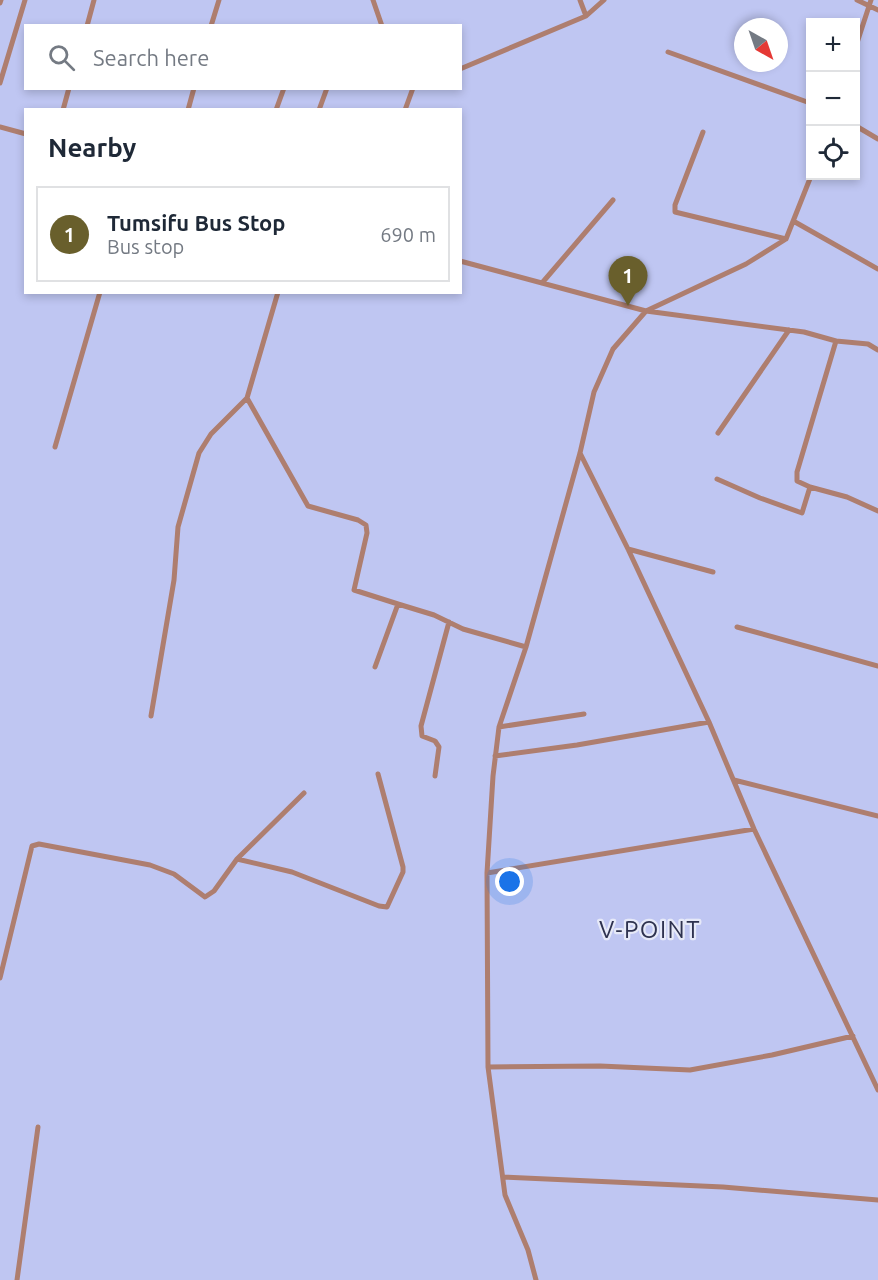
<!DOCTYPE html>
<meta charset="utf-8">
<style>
body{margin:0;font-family:Ubuntu,sans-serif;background:#f6f6f7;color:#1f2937}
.controls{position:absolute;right:18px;top:18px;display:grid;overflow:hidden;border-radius:0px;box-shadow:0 3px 9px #0003}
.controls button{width:54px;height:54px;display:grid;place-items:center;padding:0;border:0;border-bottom:2px solid #e0e1e3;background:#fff;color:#1f2937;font:30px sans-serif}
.compass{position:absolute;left:734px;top:18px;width:54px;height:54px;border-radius:50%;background:#fff;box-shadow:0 3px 9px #0003;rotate:140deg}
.you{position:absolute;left:510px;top:882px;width:21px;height:21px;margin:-15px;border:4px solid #fff;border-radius:50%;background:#1a73e8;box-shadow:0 0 0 9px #1a73e833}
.badge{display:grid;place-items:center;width:39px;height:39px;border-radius:50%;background:#695f2c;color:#fff;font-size:20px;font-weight:700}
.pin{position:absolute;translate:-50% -50px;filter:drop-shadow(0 2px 3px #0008)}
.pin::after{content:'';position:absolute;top:32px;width:21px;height:18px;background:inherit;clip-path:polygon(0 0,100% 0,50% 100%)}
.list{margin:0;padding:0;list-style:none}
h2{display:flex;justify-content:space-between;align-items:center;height:78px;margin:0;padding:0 24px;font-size:26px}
h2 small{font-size:20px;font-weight:400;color:#747a83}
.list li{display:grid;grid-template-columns:39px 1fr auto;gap:18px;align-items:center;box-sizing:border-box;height:96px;margin:0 12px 12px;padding:0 12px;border:2px solid #e0e1e3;border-radius:0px}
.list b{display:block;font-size:22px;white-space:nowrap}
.list p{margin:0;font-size:20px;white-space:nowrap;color:#747a83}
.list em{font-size:20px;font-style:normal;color:#747a83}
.icon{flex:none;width:33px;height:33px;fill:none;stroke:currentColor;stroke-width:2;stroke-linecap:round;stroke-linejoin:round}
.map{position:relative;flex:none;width:878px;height:1280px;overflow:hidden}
.search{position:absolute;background:#fff;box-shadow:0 3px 9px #0003;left:24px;top:24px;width:438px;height:66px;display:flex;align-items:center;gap:15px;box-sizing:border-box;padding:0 21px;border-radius:0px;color:#747a83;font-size:22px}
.panel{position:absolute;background:#fff;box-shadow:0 3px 9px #0003;left:24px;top:108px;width:438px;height:186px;border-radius:0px}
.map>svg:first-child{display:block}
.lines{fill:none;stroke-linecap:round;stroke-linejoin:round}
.minor{stroke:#ae7e6f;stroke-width:5}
.labels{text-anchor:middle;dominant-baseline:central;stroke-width:4.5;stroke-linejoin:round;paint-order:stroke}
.quarter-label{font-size:24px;letter-spacing:1.5px;fill:#2e324f;stroke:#e6e9f8}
</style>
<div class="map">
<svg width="878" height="1280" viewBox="0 0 878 1280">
<rect width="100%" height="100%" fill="#bfc6f2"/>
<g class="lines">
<path class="minor" d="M 373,0 L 382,26
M 580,0 L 586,16
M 857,0 L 878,10
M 0,3 L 1,0
M 87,26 L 94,0
M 211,26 L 219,0
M 856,46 L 871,0
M 668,52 L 810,103
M 460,69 L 586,16 L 604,0
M 0,83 L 25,0
M 63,110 L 69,88
M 188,110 L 194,88
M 276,110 L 284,88
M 319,110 L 327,88
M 405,110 L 413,88
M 856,126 L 878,139
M 0,127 L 26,134
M 703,132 L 675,205 L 675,212 L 786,239
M 795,222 L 878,269
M 460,261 L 646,311 L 804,332 L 836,341 L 868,344 L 878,350
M 542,283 L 613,200
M 247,398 L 308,506 L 358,520 L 366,525 L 367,533 L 354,590 L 398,604
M 718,433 L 789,330
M 55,447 L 100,292
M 580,453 L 628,549 L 709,722 L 754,829 L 878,1090
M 717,479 L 760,498 L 802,513 L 810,487 L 797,481 L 797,472 L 836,341
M 810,487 L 847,497 L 878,511
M 628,549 L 713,572
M 737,627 L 878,666
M 375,667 L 398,604 L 434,615 L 463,629 L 526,647
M 151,716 L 174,580 L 178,527 L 199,453 L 211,434 L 247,398 L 278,292
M 499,727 L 584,714
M 495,756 L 577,745 L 709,722
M 435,776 L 439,747 L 435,741 L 422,736 L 421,726 L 449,622
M 734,780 L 878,816
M 237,859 L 292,872 L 379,906 L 387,907 L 403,872 L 403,867 L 378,774
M 487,873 L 754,829
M 0,978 L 32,846 L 39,844 L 150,865 L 174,874 L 205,897 L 214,891 L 237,859 L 304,793
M 488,1067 L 600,1066 L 690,1070 L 772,1055 L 853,1036
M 503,1177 L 723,1187 L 878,1200
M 17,1280 L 38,1127
M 536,1280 L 528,1250 L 505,1195 L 488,1067 L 487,873 L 493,776 L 499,727 L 526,647 L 580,453 L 594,392 L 613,349 L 646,311 L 746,264 L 786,239 L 811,176"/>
</g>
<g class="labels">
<g class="quarter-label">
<text x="650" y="929">V-POINT</text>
</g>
</g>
</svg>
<div class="controls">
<button>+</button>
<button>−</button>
<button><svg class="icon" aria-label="locate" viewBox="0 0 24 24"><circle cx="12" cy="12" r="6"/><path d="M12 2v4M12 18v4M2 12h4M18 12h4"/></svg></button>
</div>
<svg class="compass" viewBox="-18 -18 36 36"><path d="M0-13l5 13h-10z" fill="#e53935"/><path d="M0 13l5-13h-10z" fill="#747a83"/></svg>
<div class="you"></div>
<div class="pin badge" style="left:628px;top:306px">1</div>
<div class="search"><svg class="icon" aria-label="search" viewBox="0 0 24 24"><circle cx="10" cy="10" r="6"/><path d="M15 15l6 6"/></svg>Search here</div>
<section class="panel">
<h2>Nearby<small></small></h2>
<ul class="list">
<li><span class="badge">1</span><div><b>Tumsifu Bus Stop</b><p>Bus stop</p></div><em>690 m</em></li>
</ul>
</section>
</div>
